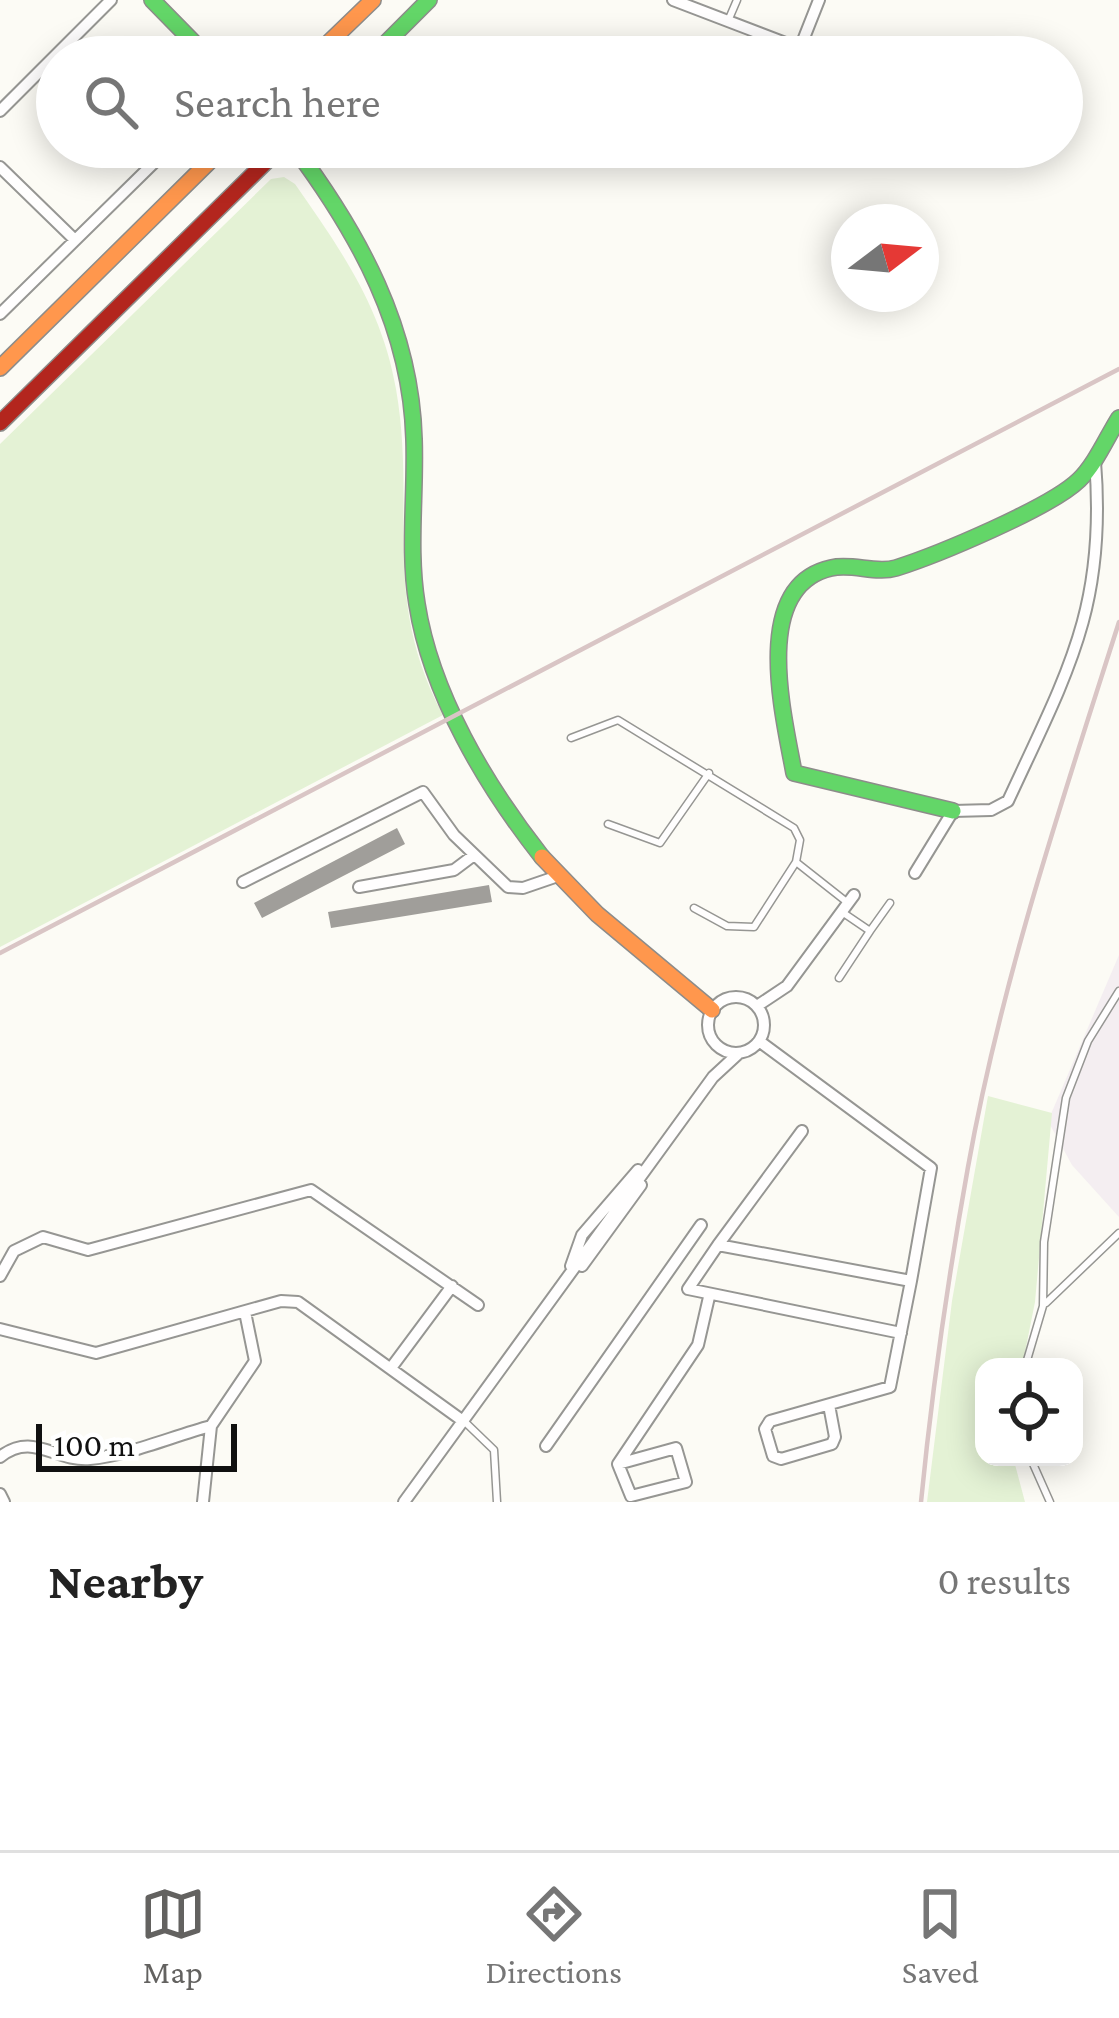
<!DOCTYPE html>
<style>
body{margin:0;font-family:"Crimson Pro",serif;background:#f6f6f6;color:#222}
.controls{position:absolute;right:36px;bottom:36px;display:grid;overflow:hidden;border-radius:24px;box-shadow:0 6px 30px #0003}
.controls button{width:108px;height:108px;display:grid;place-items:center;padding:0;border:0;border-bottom:3px solid #e0e0e0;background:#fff;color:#222;font:60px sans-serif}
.compass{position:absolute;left:831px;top:204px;width:108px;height:108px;border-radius:50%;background:#fff;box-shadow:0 6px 30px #0003;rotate:74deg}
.scale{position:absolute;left:36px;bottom:30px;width:201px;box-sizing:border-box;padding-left:12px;border:6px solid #101010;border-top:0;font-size:33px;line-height:42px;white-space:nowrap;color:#101010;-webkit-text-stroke:9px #fff;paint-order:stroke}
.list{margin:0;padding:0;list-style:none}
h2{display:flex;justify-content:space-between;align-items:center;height:156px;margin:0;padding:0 48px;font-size:51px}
h2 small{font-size:39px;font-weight:400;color:#767676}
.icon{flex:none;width:66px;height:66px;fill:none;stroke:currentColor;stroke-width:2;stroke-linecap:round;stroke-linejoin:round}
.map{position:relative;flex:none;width:1119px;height:1502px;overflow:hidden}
.search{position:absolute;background:#fff;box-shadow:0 6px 30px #0003;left:36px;right:36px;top:36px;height:132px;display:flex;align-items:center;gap:30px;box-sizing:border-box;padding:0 42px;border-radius:66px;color:#767676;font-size:45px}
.sheet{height:348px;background:#fff}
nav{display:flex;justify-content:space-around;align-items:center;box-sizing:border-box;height:168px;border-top:3px solid #e0e0e0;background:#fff;font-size:33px;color:#767676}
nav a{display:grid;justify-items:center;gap:6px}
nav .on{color:#636260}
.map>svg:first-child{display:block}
.industrial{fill:#f4eef1}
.green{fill:#e4f2d5}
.building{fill:#a09e9a}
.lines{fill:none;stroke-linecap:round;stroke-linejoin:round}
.lane-casing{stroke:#969693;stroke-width:9}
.street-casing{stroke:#969693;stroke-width:14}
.fast-casing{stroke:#8d8c8a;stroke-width:18}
.slow-casing{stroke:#8d8c8a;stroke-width:18}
.jam-casing{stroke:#8d8c8a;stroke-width:18}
.lane{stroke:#fffefe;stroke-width:6}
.street{stroke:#fffefe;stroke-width:10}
.fast{stroke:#63d668;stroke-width:15}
.slow{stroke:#ff974d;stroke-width:15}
.jam{stroke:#b3261e;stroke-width:15}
.rail{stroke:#d9c5c5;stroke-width:4.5}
</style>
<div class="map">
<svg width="1119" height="1502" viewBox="0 0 1119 1502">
<rect width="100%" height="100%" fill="#fcfbf5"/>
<path class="industrial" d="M 1119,955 L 1119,1217 L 1072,1165 L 1048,1121 Z"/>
<path class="green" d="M 271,179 L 284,177 L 295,184 C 341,250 382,308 396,389 C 417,509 380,598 443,715 L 0,947 L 0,444 Z
M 988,1096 L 1052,1113 L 1035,1302 L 1022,1367 L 984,1367 L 984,1457 L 1013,1457 L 1025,1502 L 927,1502 L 952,1301 Z"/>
<path class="building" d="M 397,828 L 405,844 L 262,918 L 254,903 Z
M 489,885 L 492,902 L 331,928 L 328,912 Z"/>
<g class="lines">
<defs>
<path id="lane" d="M 728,21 L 737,0
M 571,738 L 618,720 L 794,828 L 800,840 L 796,862 L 848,903
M 608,824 L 660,843 L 709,773
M 694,908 L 727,926 L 754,927 L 796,862
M 870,931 L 890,903
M 839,978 L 870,931 L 842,912
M 1046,1303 L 1119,1233
M 1025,1367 L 1043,1306 L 1044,1242 L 1066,1098 L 1088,1041 L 1119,991
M 465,1422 L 494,1450 L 497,1502
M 1030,1457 L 1050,1502"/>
<path id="street" d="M 673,0 L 822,57
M 800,48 L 819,0
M 0,111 L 111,0
M 0,167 L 75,240
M 0,314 L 170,147
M 915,873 L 953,811 L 991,810 L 1008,801 C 1067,673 1107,607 1095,461
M 243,882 L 423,792 L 454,835 L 508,887 L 523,888 L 558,876
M 359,887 L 454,870 L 474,855
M708 1025a28 28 0 1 1 56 0a28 28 0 1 1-56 0Z
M 757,1006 L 787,986 L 854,895
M 759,1041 L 931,1168 L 911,1281 L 718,1245 L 802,1131
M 718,1245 L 688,1289 L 901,1333
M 571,1266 L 582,1235 L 638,1170
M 582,1266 L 641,1185
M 0,1276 L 14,1251 L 43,1237 L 88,1250 L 311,1190 L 478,1305
M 0,1329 L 96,1353 L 281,1301 L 298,1302 L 463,1421
M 391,1368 L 452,1286
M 829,1405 L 835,1437 L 832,1444 L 781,1459 L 773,1456 L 765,1429 L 770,1421 L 890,1387 L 911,1281
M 546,1446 L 701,1225
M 0,1457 C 33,1431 55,1462 90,1459 C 130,1455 173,1436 211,1426
M 618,1464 L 676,1448 L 686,1482 L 631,1496 L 618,1464 L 698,1345 L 709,1297
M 0,1494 L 4,1502
M 203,1502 L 211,1426 L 255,1361 L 245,1312
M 404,1502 L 713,1077 L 739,1053"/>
<path id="fast" d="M 152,0 L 208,57
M 372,57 L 429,0
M 294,147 C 359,234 411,328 414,439 C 416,494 408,550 417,604 C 431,694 486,786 542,857
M 953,811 L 794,773 C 784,717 750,586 831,568 C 852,563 876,574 896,568 C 937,555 1050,508 1079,480 C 1095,465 1107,437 1119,418"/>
<path id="slow" d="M 314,57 L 373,0
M 0,368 L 224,147
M 542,857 L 597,914 L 712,1010"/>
<path id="jam" d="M 0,423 L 281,147"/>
</defs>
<use href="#lane" class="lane-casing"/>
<use href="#street" class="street-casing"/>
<use href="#fast" class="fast-casing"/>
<use href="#slow" class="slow-casing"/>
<use href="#jam" class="jam-casing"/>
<use href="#lane" class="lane"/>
<use href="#street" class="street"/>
<use href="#fast" class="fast"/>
<use href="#slow" class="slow"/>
<use href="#jam" class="jam"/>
<path class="rail" d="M 0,953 L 1119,369
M 921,1502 C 932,1390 948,1278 968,1167 C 1001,982 1062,801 1119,622"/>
</g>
</svg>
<div class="controls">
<button><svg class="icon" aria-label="locate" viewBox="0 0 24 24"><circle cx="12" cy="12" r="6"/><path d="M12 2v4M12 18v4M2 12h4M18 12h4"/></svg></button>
</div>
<svg class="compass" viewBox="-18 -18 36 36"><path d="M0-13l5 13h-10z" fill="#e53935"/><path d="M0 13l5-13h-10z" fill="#767676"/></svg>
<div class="scale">100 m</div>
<div class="search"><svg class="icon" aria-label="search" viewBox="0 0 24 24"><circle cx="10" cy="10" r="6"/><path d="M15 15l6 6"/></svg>Search here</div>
</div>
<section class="sheet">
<h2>Nearby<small>0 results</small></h2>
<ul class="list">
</ul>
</section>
<nav>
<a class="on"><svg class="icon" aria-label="map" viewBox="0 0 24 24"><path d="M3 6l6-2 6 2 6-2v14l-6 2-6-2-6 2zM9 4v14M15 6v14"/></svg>Map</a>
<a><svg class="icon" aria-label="directions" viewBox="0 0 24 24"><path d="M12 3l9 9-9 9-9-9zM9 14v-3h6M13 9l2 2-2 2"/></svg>Directions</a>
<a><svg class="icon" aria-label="saved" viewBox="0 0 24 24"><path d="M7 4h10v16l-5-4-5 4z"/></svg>Saved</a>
</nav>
